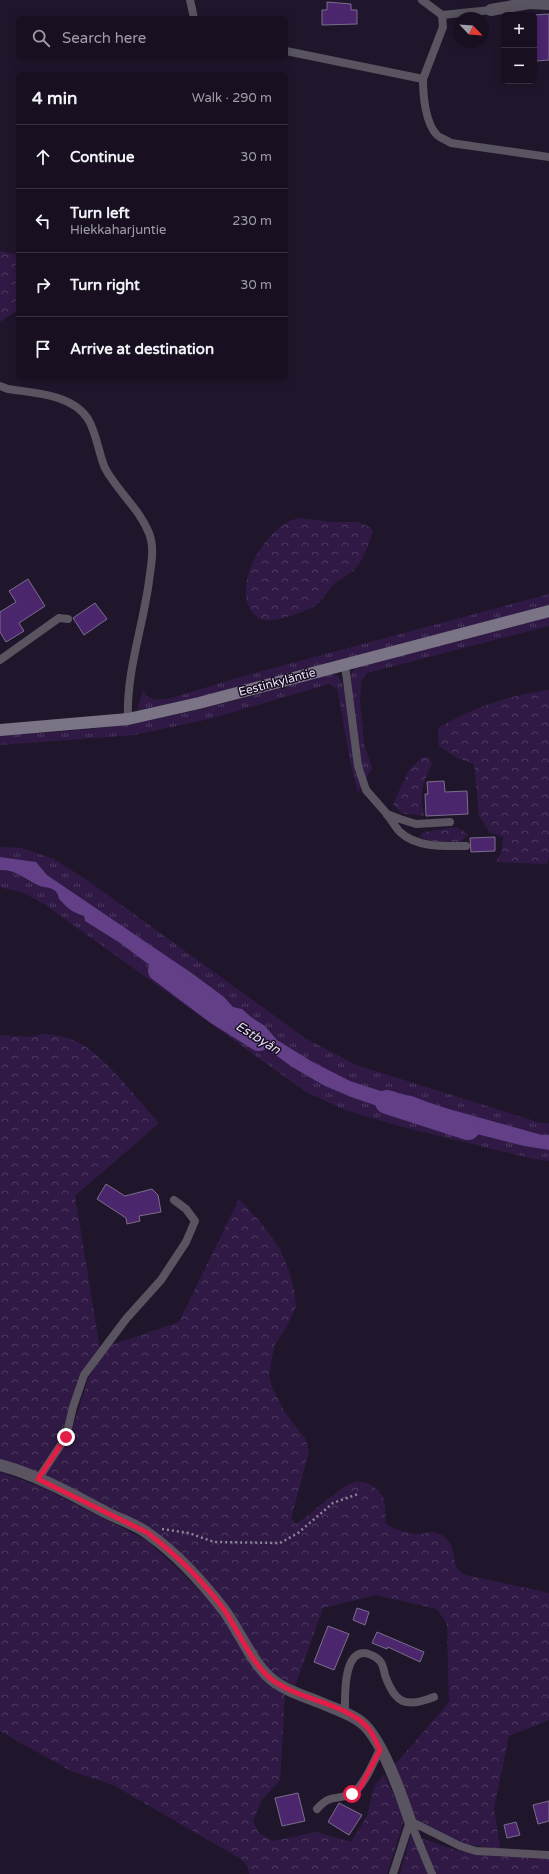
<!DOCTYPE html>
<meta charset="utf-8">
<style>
body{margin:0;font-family:"Varela Round",sans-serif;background:#251e2e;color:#f1f3f6}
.controls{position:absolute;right:12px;top:12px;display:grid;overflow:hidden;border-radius:6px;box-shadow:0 2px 10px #0003}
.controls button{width:36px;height:36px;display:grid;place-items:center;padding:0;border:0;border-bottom:1px solid #36303f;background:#181021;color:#f1f3f6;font:20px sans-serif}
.compass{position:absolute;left:453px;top:12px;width:36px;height:36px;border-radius:50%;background:#181021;box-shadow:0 2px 10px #0003;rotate:115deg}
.stop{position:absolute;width:12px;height:12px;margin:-9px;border:3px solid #e11d48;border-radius:50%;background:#fff}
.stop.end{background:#e11d48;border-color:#fff;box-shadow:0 1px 4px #0008}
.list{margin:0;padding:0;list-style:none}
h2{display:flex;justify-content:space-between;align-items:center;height:52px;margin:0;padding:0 16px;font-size:17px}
h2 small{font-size:13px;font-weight:400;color:#9f9da5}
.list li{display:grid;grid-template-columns:26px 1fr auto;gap:12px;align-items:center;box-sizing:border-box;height:64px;padding:0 16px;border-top:1px solid #36303f}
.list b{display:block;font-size:15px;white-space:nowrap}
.list p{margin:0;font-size:13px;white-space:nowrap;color:#9f9da5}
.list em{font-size:13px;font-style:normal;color:#9f9da5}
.icon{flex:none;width:22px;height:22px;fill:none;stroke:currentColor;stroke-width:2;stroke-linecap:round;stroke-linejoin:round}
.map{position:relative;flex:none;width:549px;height:1874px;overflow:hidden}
.search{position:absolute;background:#181021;box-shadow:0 2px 10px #0003;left:16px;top:16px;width:272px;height:44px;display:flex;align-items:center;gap:10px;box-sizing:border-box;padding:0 14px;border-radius:6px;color:#9f9da5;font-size:15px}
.panel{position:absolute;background:#181021;box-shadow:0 2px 10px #0003;left:16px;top:72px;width:272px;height:308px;border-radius:6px}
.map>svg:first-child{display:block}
.grass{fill:url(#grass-tufts)}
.forest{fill:url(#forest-crowns)}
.water{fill:#633f88}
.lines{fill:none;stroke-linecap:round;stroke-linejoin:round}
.river{stroke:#633f88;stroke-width:24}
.building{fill:#4b266d;stroke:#7a6e8a}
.path{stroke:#8e8598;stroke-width:2.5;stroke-dasharray:2 3;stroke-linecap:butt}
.lane{stroke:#59545f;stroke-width:8}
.street{stroke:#59545f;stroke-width:12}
.secondary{stroke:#7b7486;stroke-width:12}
.route{stroke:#e11d48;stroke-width:5}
.labels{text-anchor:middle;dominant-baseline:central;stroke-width:3;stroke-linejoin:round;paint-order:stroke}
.street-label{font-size:12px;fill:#eae3f3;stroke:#170d22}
.water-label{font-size:13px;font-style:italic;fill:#e4dbf1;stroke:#170d22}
</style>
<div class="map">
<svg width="549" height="1874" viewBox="0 0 549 1874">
<defs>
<pattern id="grass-tufts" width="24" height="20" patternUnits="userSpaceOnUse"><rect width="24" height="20" fill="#301a45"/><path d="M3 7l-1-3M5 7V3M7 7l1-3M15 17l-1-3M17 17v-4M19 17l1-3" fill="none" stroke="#4e3b60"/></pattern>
<pattern id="forest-crowns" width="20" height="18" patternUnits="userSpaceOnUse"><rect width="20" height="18" fill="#301a45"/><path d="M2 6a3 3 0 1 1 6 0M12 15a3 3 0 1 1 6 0" fill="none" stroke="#4e3b60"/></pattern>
</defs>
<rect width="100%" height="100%" fill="#20162c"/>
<path class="grass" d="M 549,594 L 549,605 L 178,703 L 137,710 L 143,690 L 147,696 L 155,700 L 172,698 L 240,677 Z
M 549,617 L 549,626 L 367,673 L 361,682 L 360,702 L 364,744 L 372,768 L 366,779 L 359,760 L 350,679 L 351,674 L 356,667 Z
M 329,674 L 337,675 L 341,680 L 345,692 L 362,786 L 358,793 L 349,756 L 339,697 L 337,689 L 329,684 L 209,719 L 134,735 L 0,745 L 0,735 C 35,733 71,732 106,727 C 182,717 256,695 329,674 Z
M 0,847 L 22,848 L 54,859 L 87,880 L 305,1038 L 356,1065 L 541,1123 L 549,1123 L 549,1135 L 542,1135 L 517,1128 L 438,1106 L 412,1096 L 381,1091 L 350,1081 L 311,1061 L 277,1040 L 265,1026 L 251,1017 L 242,1009 L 233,1007 L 224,997 L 193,974 L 47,875 L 36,862 L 0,857 Z
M 0,870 C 16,869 27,881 40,886 C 46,888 53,887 57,893 C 59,896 58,899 61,901 C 68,909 74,913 84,916 L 85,921 L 120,943 L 175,984 L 212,1002 L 221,1013 L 254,1039 L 292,1067 L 325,1086 L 351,1097 L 389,1110 L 423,1113 L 469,1132 L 524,1146 L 549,1150 L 549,1161 L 534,1159 L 399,1126 L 345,1110 L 306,1092 L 44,904 L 24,893 L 0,887 Z"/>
<path class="forest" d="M 0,251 L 18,255 L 18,310 L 0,322 Z
M 299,518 L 330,522 L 357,522 L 370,527 L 373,532 C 368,545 364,558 356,568 C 350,575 340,578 334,584 C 327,591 323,600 316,605 C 306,612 276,622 264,620 C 261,620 254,615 252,612 C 231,583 268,524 299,518 Z
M 549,690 L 549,857 L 547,864 L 496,862 L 502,851 L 503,837 L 489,832 L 479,815 L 474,764 L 457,758 L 439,746 L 438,728 C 475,707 506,696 549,690 Z
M 422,757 L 429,757 L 432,764 C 422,785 419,793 424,816 L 401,813 L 393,804 L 409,770 Z
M 456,827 L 468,834 L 461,842 C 446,844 433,842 419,837 L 424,832 Z
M 45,1034 C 56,1035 68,1037 78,1042 C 105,1056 137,1099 159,1123 L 75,1196 L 100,1349 L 82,1375 L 60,1438 L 35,1474 L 0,1461 L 0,1035 L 28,1037 Z
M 239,1199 L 262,1224 L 280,1249 L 289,1271 L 294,1290 L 296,1307 L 286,1328 L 274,1346 L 269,1376 L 272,1387 L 284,1411 L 306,1440 L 309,1452 L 291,1518 L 296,1524 C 311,1515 340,1486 354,1482 C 361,1481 370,1483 375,1488 C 378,1490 381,1493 383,1497 C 386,1506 385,1515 386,1524 C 395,1530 410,1534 420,1534 C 427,1533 434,1530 441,1535 C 463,1548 445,1565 466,1575 L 549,1593 L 549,1720 L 509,1736 L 494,1808 L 500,1849 L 464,1844 L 412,1818 L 393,1767 L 449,1702 L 447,1624 L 437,1609 L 376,1595 L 323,1608 L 295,1686 L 273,1674 L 261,1661 L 190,1564 L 44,1476 L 69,1440 L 88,1379 L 108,1346 L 179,1322 Z
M 0,1472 L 43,1488 L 146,1540 L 179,1570 L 220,1612 L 285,1694 L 280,1780 L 262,1800 L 253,1821 L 259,1833 L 273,1841 L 316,1832 L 351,1842 L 367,1816 L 374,1787 L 384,1774 L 401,1811 L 403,1823 L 387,1874 L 249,1874 L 248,1868 L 241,1859 L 113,1785 L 71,1771 L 0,1731 Z
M 411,1835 L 458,1851 L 499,1856 L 549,1857 L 549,1874 L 400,1874 Z"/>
<path class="water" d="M 0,857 L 36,862 L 47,875 L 193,974 L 224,997 L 233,1007 L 242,1009 L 251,1017 L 265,1026 L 277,1040 L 311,1061 L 350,1081 L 381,1091 L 412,1096 L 438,1106 L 517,1128 L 542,1135 L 549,1135 L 549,1150 L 524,1146 L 469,1132 L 423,1113 L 389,1110 L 351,1097 L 325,1086 L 292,1067 L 254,1039 L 221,1013 L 211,1002 L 175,984 L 120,943 L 85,921 L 84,916 C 74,913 68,909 61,901 C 58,899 59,896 57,893 C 53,887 46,888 40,886 C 27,881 16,869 0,870 Z"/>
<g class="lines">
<path class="river" d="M 160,970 L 216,1012 L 259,1039
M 387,1102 L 468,1128"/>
</g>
<path class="building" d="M 327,2 L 351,4 L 351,10 L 357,10 L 357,24 L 322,25 L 322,10 L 327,10 Z
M 549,14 L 549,60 L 536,61 L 534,15 Z
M 28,579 L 45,606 L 19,623 L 24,631 L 6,642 L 0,632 L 0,612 L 16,602 L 9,591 Z
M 95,603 L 107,619 L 84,635 L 73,618 Z
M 444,781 L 445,792 L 467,791 L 468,814 L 426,816 L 425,794 L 428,794 L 427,782 Z
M 495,837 L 495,851 L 471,852 L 470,838 Z
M 106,1184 L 125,1196 L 152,1189 L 158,1195 L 161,1212 L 139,1216 L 140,1221 L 127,1224 L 126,1218 L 97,1199 Z
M 357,1608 L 369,1612 L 365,1625 L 353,1620 Z
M 328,1626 L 349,1634 L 334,1670 L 314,1662 Z
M 377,1632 L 424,1652 L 420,1662 L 388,1647 L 387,1649 L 372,1643 Z
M 298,1793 L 305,1821 L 282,1826 L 275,1798 Z
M 549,1801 L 549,1821 L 538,1824 L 533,1805 Z
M 339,1803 L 362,1815 L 349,1835 L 328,1822 Z
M 516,1822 L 520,1835 L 507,1838 L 504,1825 Z"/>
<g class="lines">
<path class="path" d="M 162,1529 L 189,1533 L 214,1542 L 280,1543 L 298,1533 L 333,1503 L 358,1494"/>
<path class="lane" d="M 190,0 L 194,18
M 422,0 L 442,15 L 491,10
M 286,51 L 423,79 C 423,94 425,123 437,135 C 440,138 447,140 451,143 L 549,157
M 423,79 L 443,27 L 442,15
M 0,386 L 8,389 C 34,393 72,394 88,419 C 97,434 98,452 105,468 C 117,491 139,508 149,533 C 155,548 151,565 149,581 C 143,627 126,672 128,719
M 0,660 L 59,618 L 68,619
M 345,665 L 358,766 L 366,790 L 387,814 L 400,819 L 416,824 L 450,822
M 387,815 C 392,820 395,827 400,832 C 417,848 445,846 466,846
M 38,1479 L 66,1437 L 73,1407 L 84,1375 L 126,1319 L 161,1280 L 186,1242 L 195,1221 L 186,1209 L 174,1200
M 345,1712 C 345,1698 343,1653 364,1653 C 368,1653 377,1657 380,1661 C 383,1664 384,1671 385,1675 C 395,1704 406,1708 434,1697
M 317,1809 C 331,1793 336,1801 351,1794 C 363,1789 374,1761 380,1749
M 410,1821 L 460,1846 L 476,1851 L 549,1855
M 410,1821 L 432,1874
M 393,1874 L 410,1821"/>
<path class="street" d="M 491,10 L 529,3 L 549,4
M 0,1465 C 38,1475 73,1495 107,1513 C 121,1520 138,1525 150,1535 C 178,1555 203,1583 224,1610 C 240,1632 250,1659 269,1677 C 284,1691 308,1697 326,1705 C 338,1710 351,1714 361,1722 C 381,1737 402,1797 410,1821"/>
<path class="secondary" d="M 0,730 L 128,719 L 199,703 L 549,611"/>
</g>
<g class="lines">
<path class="route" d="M 66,1437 L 38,1479 L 148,1533 C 176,1555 205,1583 225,1611 C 239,1632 252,1664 271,1679 C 298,1699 337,1702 362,1722 C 371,1729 375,1739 380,1750 L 360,1788 L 352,1794"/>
</g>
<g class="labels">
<g class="street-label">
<text transform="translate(277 682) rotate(-15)">Eestinkyläntie</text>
</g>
<g class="water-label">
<text transform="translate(258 1038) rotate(32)">Estbyån</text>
</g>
</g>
</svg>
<div class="controls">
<button>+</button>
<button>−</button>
</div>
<svg class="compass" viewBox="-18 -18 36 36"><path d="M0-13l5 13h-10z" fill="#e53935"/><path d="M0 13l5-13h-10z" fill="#9f9da5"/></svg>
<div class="stop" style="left:352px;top:1794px"></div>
<div class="stop end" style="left:66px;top:1437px"></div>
<div class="search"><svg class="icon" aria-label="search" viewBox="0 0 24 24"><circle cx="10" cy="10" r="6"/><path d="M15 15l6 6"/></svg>Search here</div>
<section class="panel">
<h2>4 min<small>Walk · 290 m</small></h2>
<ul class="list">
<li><svg class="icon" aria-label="ahead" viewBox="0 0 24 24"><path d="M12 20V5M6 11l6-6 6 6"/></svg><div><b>Continue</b></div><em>30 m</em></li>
<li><svg class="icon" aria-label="left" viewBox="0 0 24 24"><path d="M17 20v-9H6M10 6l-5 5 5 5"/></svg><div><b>Turn left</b><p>Hiekkaharjuntie</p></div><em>230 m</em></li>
<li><svg class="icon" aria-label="right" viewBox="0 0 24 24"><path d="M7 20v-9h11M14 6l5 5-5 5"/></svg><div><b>Turn right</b></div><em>30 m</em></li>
<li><svg class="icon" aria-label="arrive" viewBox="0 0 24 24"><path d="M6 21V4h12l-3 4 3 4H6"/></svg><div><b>Arrive at destination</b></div></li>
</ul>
</section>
</div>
